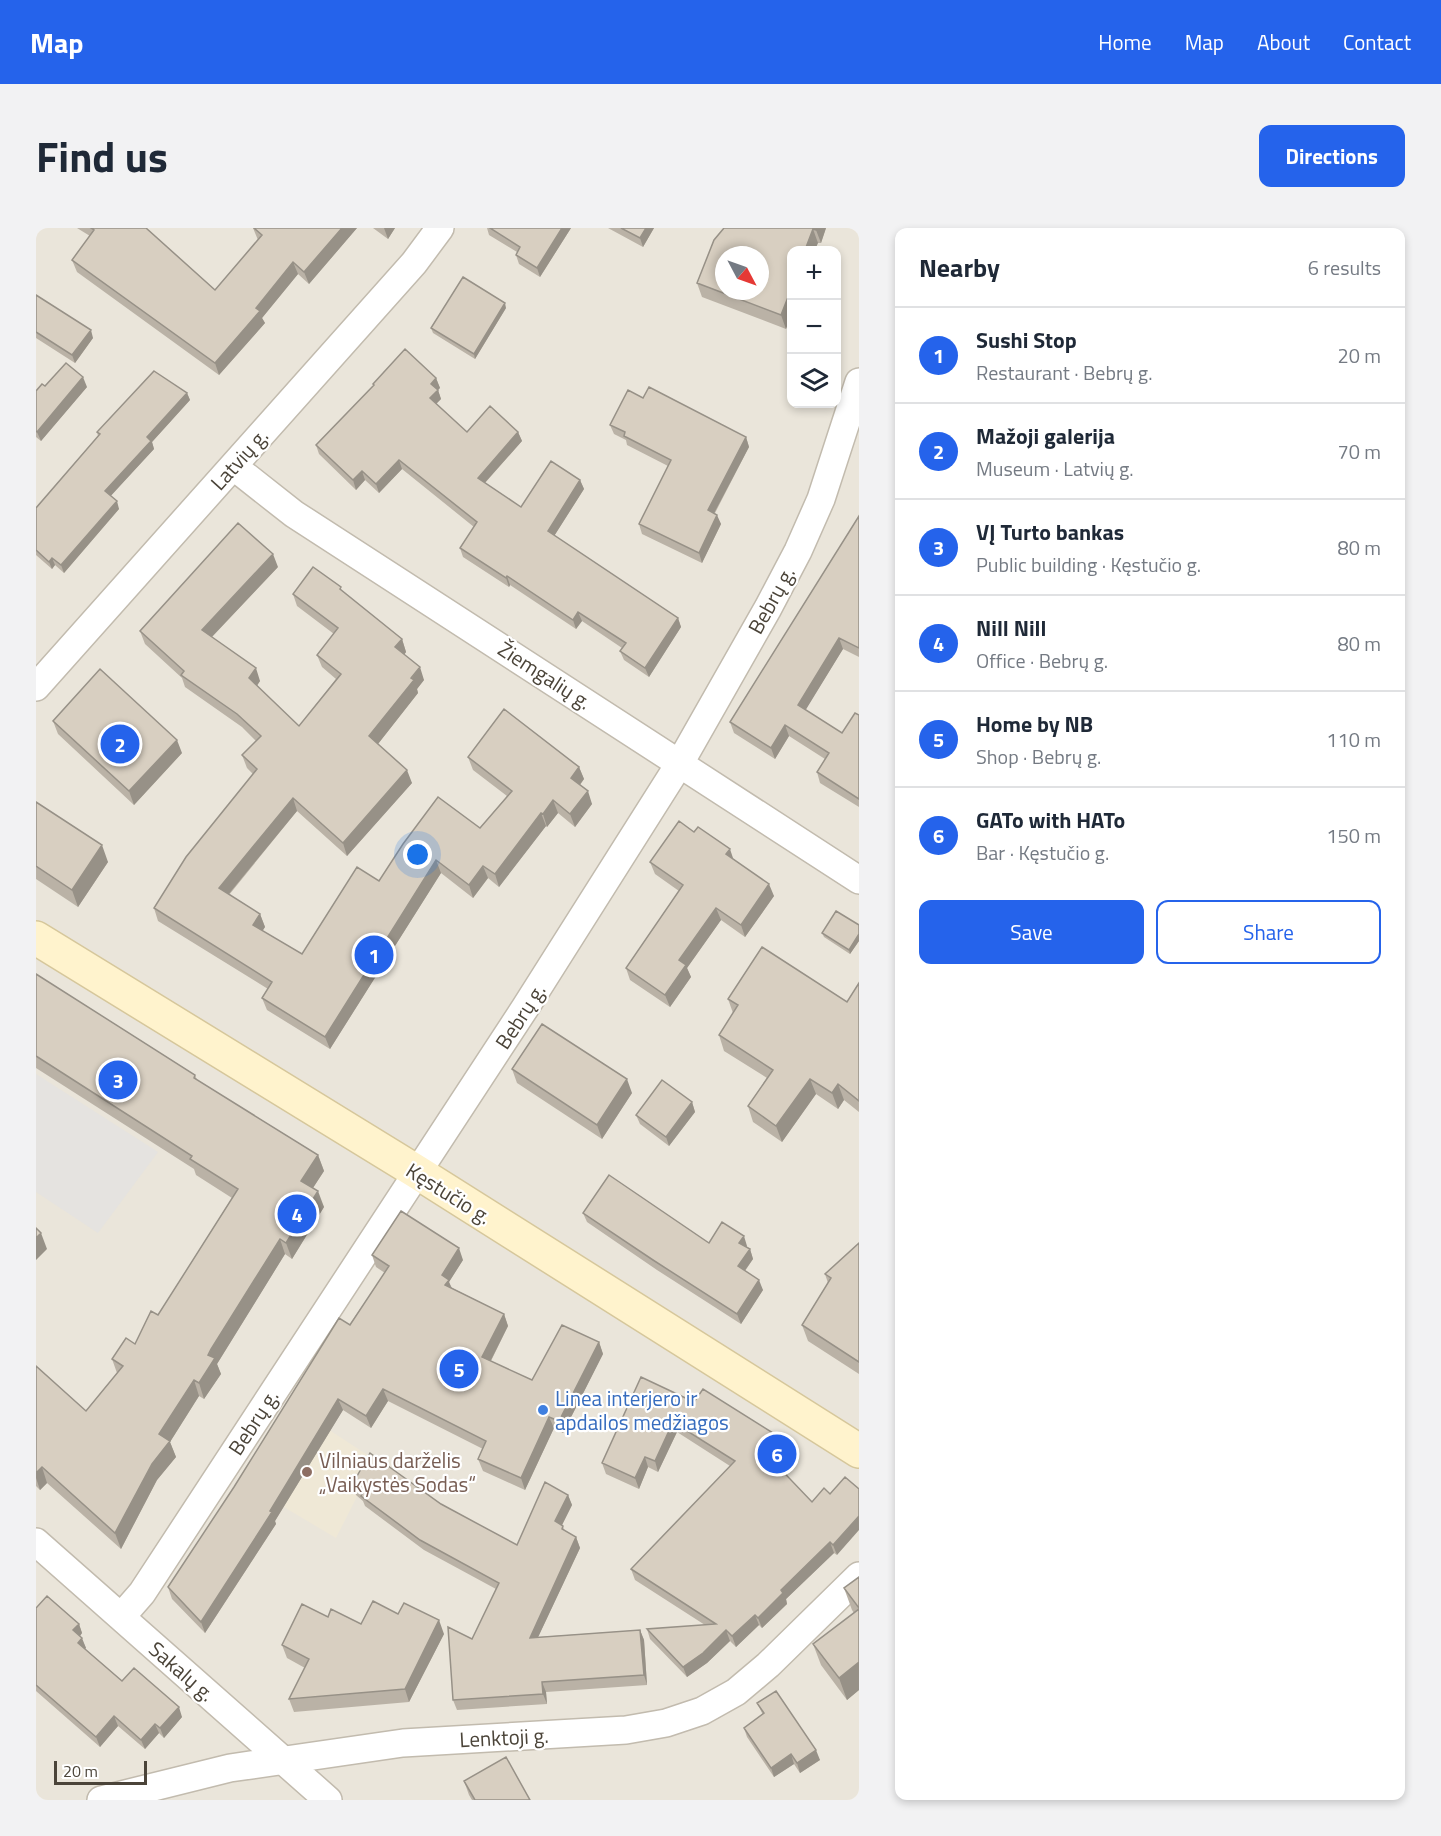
<!DOCTYPE html>
<meta charset="utf-8">
<style>
body{margin:0;font-family:"Titillium Web",sans-serif;background:#f2f2f3;color:#1f2937}
.controls{position:absolute;right:18px;top:18px;display:grid;overflow:hidden;border-radius:12px;box-shadow:0 3px 9px #0003}
.controls button{width:54px;height:54px;display:grid;place-items:center;padding:0;border:0;border-bottom:2px solid #e0e1e3;background:#fff;color:#1f2937;font:30px sans-serif}
.compass{position:absolute;left:679px;top:18px;width:54px;height:54px;border-radius:50%;background:#fff;box-shadow:0 3px 9px #0003;rotate:131deg}
.scale{position:absolute;left:18px;bottom:15px;width:93px;box-sizing:border-box;padding-left:6px;border:3px solid #4b4439;border-top:0;font-size:16px;line-height:21px;white-space:nowrap;color:#4b4439;-webkit-text-stroke:4px #fff;paint-order:stroke}
.you{position:absolute;left:382px;top:627px;width:21px;height:21px;margin:-15px;border:4px solid #fff;border-radius:50%;background:#1a73e8;box-shadow:0 0 0 9px #1a73e833}
.badge{display:grid;place-items:center;width:39px;height:39px;border-radius:50%;background:#2563eb;color:#fff;font-size:20px;font-weight:700}
.pin{position:absolute;translate:-50% -50%;border:3px solid #fff;box-shadow:0 2px 6px #0006}
.list{margin:0;padding:0;list-style:none}
h2{display:flex;justify-content:space-between;align-items:center;height:78px;margin:0;padding:0 24px;font-size:26px}
h2 small{font-size:20px;font-weight:400;color:#747a83}
.list li{display:grid;grid-template-columns:39px 1fr auto;gap:18px;align-items:center;box-sizing:border-box;height:96px;padding:0 24px;border-top:2px solid #e0e1e3}
.list b{display:block;font-size:22px;white-space:nowrap}
.list p{margin:0;font-size:20px;white-space:nowrap;color:#747a83}
.list em{font-size:20px;font-style:normal;color:#747a83}
.actions{display:flex;gap:12px;padding:18px 24px}
.actions a{flex:1;padding:14px 0;border:2px solid #2563eb;border-radius:12px;text-align:center;font-size:21px;color:#2563eb}
.actions .main{background:#2563eb;color:#fff}
.icon{flex:none;width:33px;height:33px;fill:none;stroke:currentColor;stroke-width:2;stroke-linecap:round;stroke-linejoin:round}
.map{position:relative;flex:none;width:823px;height:1572px;overflow:hidden;border-radius:12px}
header{display:flex;align-items:center;gap:36px;box-sizing:border-box;height:84px;padding:0 30px;background:#2563eb;color:#fff}
header strong{font-size:28px}
nav{display:flex;gap:33px;margin-inline-start:auto;font-size:21px}
.intro{display:flex;align-items:center;justify-content:space-between;box-sizing:border-box;height:144px;padding:0 36px}
h1{margin:0;font-size:42px}
.button{padding:15px 27px;border-radius:12px;background:#2563eb;color:#fff;font-size:21px;font-weight:700}
main{display:flex;gap:36px;padding:0 36px}
aside{flex:1;background:#fff;border-radius:12px;box-shadow:0 3px 9px #0003}
.map>svg:first-child{display:block}
.residential{fill:#eae5da;fill-rule:evenodd}
.education{fill:#efe8d6}
.parking{fill:#e5e3e0}
.lines{fill:none;stroke-linecap:round;stroke-linejoin:round}
.street-casing{stroke:#c2bbae;stroke-width:30}
.secondary-casing{stroke:#d6c79b;stroke-width:36}
.street{stroke:#fff;stroke-width:27}
.secondary{stroke:#fff3cd;stroke-width:33}
.wall{fill:#bab2a6}
.shaded-wall{fill:#979187}
.building{fill:#d8cfc1;stroke:#979187;stroke-width:1.5;fill-rule:evenodd}
.shop-dot{fill:#3f7fe0;stroke:#fff;stroke-width:2}
.education-dot{fill:#8d6e63;stroke:#fff;stroke-width:2}
.labels{text-anchor:middle;dominant-baseline:central;stroke-width:4.5;stroke-linejoin:round;paint-order:stroke}
.street-label{font-size:21px;fill:#4b4439;stroke:#fff}
.shop-label{font-size:21px;fill:#366cbe;stroke:#fff;text-anchor:start}
.education-label{font-size:21px;fill:#785e54;stroke:#fff;text-anchor:start}
</style>
<header>
<strong>Map</strong>
<nav><a>Home</a><a>Map</a><a>About</a><a>Contact</a></nav>
</header>
<div class="intro"><h1>Find us</h1><a class="button">Directions</a></div>
<main>
<div class="map">
<svg width="823" height="1572" viewBox="0 0 823 1572">
<rect width="100%" height="100%" fill="#f6f3ec"/>
<path class="residential" d="M 0,0 L 823,0 L 823,1572 L 0,1572 ZM 756,22 L 800,22 L 800,176 L 756,176 ZM 688,27 L 724,27 L 724,63 L 688,63 Z"/>
<path class="education" d="M 252,1175 L 330,1226 L 338,1235 L 300,1310 L 204,1253 Z"/>
<path class="parking" d="M 0,846 L 122,924 L 62,1005 L 0,964 Z"/>
<g class="lines">
<defs>
<path id="street" d="M 197,238 L 258,286 L 823,652
M 0,459 L 378,35 L 404,0
M 0,1314 L 292,1572
M 85,1389 L 106,1365 L 489,780 L 644,535 L 732,380 L 762,323 L 785,271 L 823,154
M 65,1572 L 194,1540 L 367,1515 L 590,1502 L 630,1495 L 666,1483 L 700,1464 L 732,1437 L 823,1348"/>
<path id="secondary" d="M 0,710 L 381,944 L 823,1223"/>
</defs>
<use href="#street" class="street-casing"/>
<use href="#secondary" class="secondary-casing"/>
<use href="#street" class="street"/>
<use href="#secondary" class="secondary"/>
</g>
<path class="wall" d="M 41,0 L 110,0 L 179,62 L 222,12 L 217,0 L 321,0 L 273,56 L 262,46 L 226,90 L 229,95 L 183,147 L 41,44 L 36,32 L 54,8 Z
M 337,0 L 359,0 L 352,11 Z
M 451,0 L 535,0 L 504,49 L 483,36 L 480,27 L 481,24 L 453,7 Z
M 572,0 L 618,0 L 607,19 Z
M 790,0 L 785,15 L 782,15 L 756,22 L 756,85 L 750,101 L 666,69 L 661,55 L 678,12 Z
M 0,67 L 57,110 L 39,135 L 0,110 Z
M 470,80 L 439,131 L 397,105 L 395,100 Z
M 400,150 L 404,160 L 402,162 L 405,171 L 400,176 L 431,204 L 482,204 L 486,213 L 449,255 L 485,279 L 544,252 L 548,261 L 518,308 L 642,390 L 645,399 L 613,449 L 588,432 L 584,423 L 586,420 L 546,393 L 540,401 L 474,357 L 473,359 L 427,329 L 424,320 L 438,299 L 366,241 L 343,265 L 329,252 L 320,262 L 283,226 L 280,217 L 338,158 L 337,156 Z
M 9,158 L 51,159 L 5,213 L 0,209 L 0,163 Z
M 151,165 L 154,172 L 116,214 L 118,221 L 74,268 L 83,281 L 28,345 L 19,337 L 16,341 L 0,327 L 0,280 L 62,208 L 61,204 Z
M 607,170 L 710,209 L 713,219 L 679,285 L 685,296 L 666,335 L 606,306 L 603,296 L 632,238 L 591,217 L 590,212 L 578,206 L 574,197 Z
M 823,288 L 823,429 L 807,421 L 769,482 L 806,505 L 823,487 L 823,579 L 784,555 L 781,544 L 789,531 L 753,508 L 739,531 L 698,505 L 694,494 Z
M 242,339 L 176,409 L 224,453 L 221,458 L 263,498 L 300,451 L 286,439 L 281,427 L 298,406 L 261,378 L 257,366 L 306,363 L 366,411 L 370,424 L 368,427 L 388,452 L 381,461 L 382,465 L 342,516 L 376,555 L 311,628 L 261,583 L 193,667 L 224,686 L 229,699 L 226,703 L 266,726 L 343,653 L 444,600 L 471,568 L 437,542 L 432,529 L 543,539 L 548,551 L 544,557 L 556,576 L 539,599 L 522,585 L 511,599 L 510,598 L 463,659 L 452,650 L 437,670 L 405,645 L 294,821 L 231,782 L 226,770 L 232,761 L 122,693 L 118,680 L 217,546 L 211,540 L 206,527 L 220,513 L 206,499 L 149,459 L 146,450 L 109,416 L 104,403 Z
M 17,493 L 146,525 L 98,577 L 22,506 Z
M 0,574 L 72,634 L 42,679 L 0,651 Z
M 698,631 L 738,668 L 709,709 L 685,692 L 651,740 L 655,749 L 634,779 L 594,752 L 590,740 L 643,663 L 619,646 L 614,634 Z
M 823,697 L 823,713 L 814,726 L 788,709 L 786,705 Z
M 0,746 L 159,847 L 161,852 L 282,927 L 288,943 L 277,960 L 288,979 L 256,1031 L 249,1026 L 181,1136 L 185,1146 L 168,1171 L 163,1168 L 134,1214 L 140,1229 L 121,1252 L 85,1321 L 11,1255 L 4,1262 L 0,1258 L 0,1138 L 50,1183 L 81,1145 L 76,1131 L 99,1116 L 122,1087 L 196,970 L 160,947 L 158,941 L 0,840 Z
M 823,755 L 823,884 L 808,872 L 802,881 L 780,866 L 746,914 L 717,894 L 712,878 L 731,850 L 688,823 L 683,807 L 697,785 L 692,771 L 811,774 Z
M 476,841 L 596,865 L 566,911 L 481,855 Z
M 656,874 L 659,884 L 633,918 L 604,896 L 600,887 Z
M 547,985 L 673,1015 L 711,1018 L 710,1019 L 714,1021 L 717,1031 L 709,1043 L 727,1062 L 705,1096 L 621,1042 L 551,994 Z
M 823,1015 L 823,1146 L 772,1113 L 766,1097 L 792,1055 L 789,1046 Z
M 336,1027 L 427,1032 L 413,1054 L 416,1060 L 468,1086 L 472,1098 L 455,1133 L 496,1152 L 563,1114 L 567,1126 L 527,1205 L 518,1200 L 489,1262 L 447,1243 L 442,1231 L 447,1221 L 352,1173 L 335,1200 L 307,1182 L 239,1293 L 240,1296 L 169,1405 L 136,1371 L 132,1359 L 349,1045 L 340,1039 Z
M 658,1174 L 745,1210 L 748,1220 L 739,1235 L 776,1274 L 788,1260 L 801,1327 L 798,1325 L 750,1371 L 751,1376 L 726,1400 L 723,1397 L 700,1419 L 694,1413 L 671,1435 L 651,1449 L 614,1411 L 611,1401 L 669,1397 L 599,1352 L 595,1341 L 694,1238 L 641,1204 L 622,1244 L 612,1239 L 603,1261 L 570,1246 L 566,1235 Z
M 316,1257 L 405,1276 L 481,1317 L 532,1267 L 536,1277 L 526,1297 L 529,1303 L 540,1309 L 544,1320 L 502,1409 L 604,1402 L 608,1412 L 611,1457 L 510,1464 L 511,1476 L 421,1482 L 417,1472 L 436,1411 L 460,1361 L 388,1322 L 329,1278 L 327,1273 L 320,1267 Z
M 823,1349 L 823,1462 L 811,1472 L 785,1437 L 777,1416 L 818,1385 L 816,1382 L 808,1360 Z
M 0,1380 L 43,1396 L 46,1405 L 44,1408 L 50,1420 L 49,1421 L 86,1453 L 146,1489 L 128,1510 L 123,1505 L 109,1521 L 82,1498 L 64,1519 L 0,1463 Z
M 362,1386 L 408,1406 L 373,1474 L 258,1484 L 253,1471 L 269,1440 L 251,1430 L 246,1417 L 292,1389 L 325,1396 Z
M 721,1475 L 784,1532 L 764,1545 L 758,1536 L 738,1549 L 711,1509 L 708,1500 L 727,1487 Z
M 428,1553 L 494,1572 L 436,1572 L 433,1567 Z"/>
<path class="shaded-wall" d="M 306,0 L 321,0 L 273,56 L 268,44 Z
M 348,0 L 359,0 L 352,11 Z
M 526,0 L 535,0 L 504,49 L 501,40 Z
M 610,0 L 618,0 L 607,19 L 604,10 Z
M 780,0 L 790,0 L 785,15 L 780,2 Z
M 777,1 L 782,15 L 779,22 L 769,22 Z
M 257,34 L 262,46 L 226,90 L 229,95 L 183,147 L 179,135 L 220,80 Z
M 756,59 L 756,85 L 750,101 L 745,87 Z
M 469,75 L 470,80 L 439,131 L 438,126 Z
M 55,102 L 57,110 L 39,135 L 36,127 Z
M 47,149 L 51,159 L 5,213 L 1,204 Z
M 400,150 L 404,160 L 398,165 L 395,156 Z
M 402,162 L 405,171 L 397,179 L 394,170 Z
M 151,165 L 154,172 L 116,214 L 118,221 L 72,271 L 69,263 L 111,209 Z
M 482,204 L 486,213 L 445,259 L 442,250 Z
M 710,209 L 713,219 L 675,291 L 672,282 Z
M 363,232 L 366,241 L 343,265 L 340,256 Z
M 326,243 L 329,252 L 320,262 L 317,252 Z
M 544,252 L 548,261 L 515,313 L 512,303 Z
M 81,273 L 83,281 L 28,345 L 25,337 Z
M 681,287 L 685,296 L 666,335 L 663,325 Z
M 237,326 L 242,339 L 170,415 L 166,402 Z
M 16,330 L 19,337 L 16,341 L 13,334 Z
M 471,348 L 474,357 L 473,359 L 470,350 Z
M 542,384 L 546,393 L 540,401 L 537,392 Z
M 642,390 L 645,399 L 613,449 L 609,440 Z
M 803,410 L 807,421 L 766,488 L 762,477 Z
M 366,411 L 370,424 L 364,432 L 359,419 Z
M 384,439 L 388,452 L 381,461 L 382,465 L 338,521 L 333,508 Z
M 220,440 L 224,453 L 217,463 L 213,450 Z
M 749,497 L 753,508 L 739,531 L 735,520 Z
M 141,512 L 146,525 L 98,577 L 93,563 Z
M 543,539 L 548,551 L 539,563 L 535,550 Z
M 371,542 L 376,555 L 311,628 L 307,615 Z
M 552,563 L 556,576 L 539,599 L 534,586 Z
M 257,570 L 261,583 L 187,673 L 183,660 Z
M 517,572 L 522,585 L 511,599 L 507,586 Z
M 505,585 L 510,598 L 463,659 L 459,646 Z
M 66,617 L 72,634 L 42,679 L 36,662 Z
M 694,621 L 698,633 L 690,626 Z
M 400,632 L 405,645 L 294,821 L 289,809 Z
M 447,638 L 452,650 L 437,670 L 433,657 Z
M 733,656 L 738,668 L 709,709 L 705,697 Z
M 680,680 L 685,692 L 651,740 L 655,749 L 634,779 L 629,767 L 643,732 Z
M 224,686 L 229,699 L 222,710 L 217,697 Z
M 823,706 L 823,713 L 814,726 L 813,722 Z
M 591,851 L 596,865 L 566,911 L 561,897 Z
M 774,851 L 780,866 L 746,914 L 740,898 Z
M 802,856 L 808,872 L 802,881 L 796,865 Z
M 656,874 L 659,884 L 633,918 L 630,909 Z
M 282,927 L 288,943 L 271,969 L 265,953 Z
M 282,963 L 288,979 L 256,1031 L 250,1015 Z
M 5,1005 L 11,1021 L 0,1032 L 0,1010 Z
M 708,1008 L 711,1018 L 707,1024 L 703,1015 Z
M 244,1011 L 249,1026 L 181,1136 L 185,1146 L 168,1171 L 163,1155 L 175,1121 Z
M 423,1020 L 427,1032 L 413,1054 L 417,1064 L 414,1069 L 406,1047 Z
M 714,1021 L 717,1031 L 705,1048 L 702,1038 Z
M 723,1052 L 727,1062 L 705,1096 L 701,1086 Z
M 468,1086 L 472,1098 L 451,1140 L 446,1129 Z
M 563,1114 L 567,1126 L 527,1205 L 523,1193 Z
M 158,1152 L 163,1168 L 134,1214 L 140,1229 L 121,1252 L 85,1321 L 79,1305 L 123,1206 Z
M 347,1161 L 352,1173 L 335,1200 L 330,1188 Z
M 302,1171 L 307,1182 L 239,1293 L 240,1296 L 169,1405 L 165,1394 L 234,1283 Z
M 513,1189 L 518,1200 L 489,1262 L 485,1250 Z
M 637,1194 L 641,1204 L 622,1244 L 619,1233 Z
M 745,1210 L 748,1220 L 736,1239 L 733,1229 Z
M 609,1229 L 612,1239 L 603,1261 L 599,1250 Z
M 6,1239 L 11,1255 L 4,1262 L 0,1250 L 0,1245 Z
M 532,1267 L 536,1277 L 523,1303 L 519,1293 Z
M 823,1288 L 823,1302 L 801,1327 L 797,1317 Z
M 540,1309 L 544,1320 L 497,1420 L 494,1410 Z
M 794,1314 L 798,1325 L 750,1371 L 751,1376 L 726,1400 L 722,1390 L 745,1362 Z
M 719,1387 L 723,1397 L 700,1419 L 696,1408 Z
M 403,1392 L 408,1406 L 373,1474 L 369,1461 Z
M 43,1396 L 46,1405 L 41,1412 L 37,1402 Z
M 604,1402 L 608,1412 L 611,1457 L 608,1447 Z
M 690,1402 L 694,1413 L 671,1435 L 651,1449 L 647,1439 Z
M 46,1410 L 50,1420 L 45,1424 L 42,1415 Z
M 823,1434 L 823,1462 L 811,1472 L 803,1450 Z
M 506,1454 L 510,1464 L 511,1476 L 507,1466 Z
M 143,1479 L 146,1489 L 128,1510 L 124,1500 Z
M 78,1488 L 82,1498 L 64,1519 L 60,1509 Z
M 119,1496 L 123,1505 L 109,1521 L 105,1512 Z
M 780,1522 L 784,1532 L 764,1545 L 761,1535 Z
M 755,1526 L 758,1536 L 738,1549 L 735,1540 Z"/>
<path class="building" d="M 55,0 L 110,0 L 179,62 L 226,7 L 218,0 L 306,0 L 268,44 L 257,34 L 220,80 L 224,83 L 179,135 L 36,32 L 58,2 Z
M 454,0 L 526,0 L 501,40 L 480,27 L 484,19 Z
M 585,0 L 610,0 L 604,10 Z
M 688,0 L 780,0 L 780,2 L 777,1 L 769,22 L 756,22 L 756,59 L 745,87 L 661,55 L 678,12 ZM 688,27 L 724,27 L 724,63 L 688,63 Z
M 427,49 L 469,75 L 438,126 L 395,100 Z
M 0,67 L 55,102 L 36,127 L 0,104 Z
M 369,121 L 400,150 L 395,156 L 402,162 L 394,170 L 431,204 L 454,178 L 482,204 L 442,250 L 485,279 L 515,233 L 544,252 L 512,303 L 642,390 L 609,440 L 584,423 L 590,415 L 542,384 L 537,392 L 471,348 L 470,350 L 424,320 L 441,294 L 363,232 L 340,256 L 326,243 L 317,252 L 280,217 L 338,157 L 337,156 Z
M 30,135 L 47,149 L 1,204 L 0,203 L 0,163 L 6,156 L 9,158 Z
M 118,143 L 151,165 L 111,209 L 115,213 L 69,263 L 81,273 L 25,337 L 16,330 L 13,334 L 0,322 L 0,280 L 64,206 L 61,204 Z
M 613,159 L 710,209 L 672,282 L 681,287 L 663,325 L 603,296 L 635,232 L 588,208 L 589,204 L 574,197 L 592,162 L 607,170 Z
M 823,288 L 823,420 L 803,410 L 762,477 L 806,505 L 819,485 L 823,487 L 823,571 L 781,544 L 793,525 L 749,497 L 735,520 L 694,494 Z
M 202,295 L 237,326 L 166,402 L 220,440 L 213,450 L 263,498 L 305,446 L 281,427 L 302,400 L 257,366 L 277,339 L 305,359 L 304,361 L 366,411 L 359,419 L 384,439 L 375,450 L 378,452 L 333,508 L 371,542 L 307,615 L 257,570 L 183,660 L 224,686 L 217,697 L 266,726 L 321,639 L 343,653 L 367,616 L 402,569 L 444,600 L 476,563 L 432,529 L 468,481 L 543,539 L 535,550 L 552,563 L 534,586 L 517,572 L 507,586 L 505,585 L 459,646 L 447,638 L 433,657 L 400,632 L 289,809 L 226,770 L 236,754 L 118,680 L 150,629 L 221,541 L 206,527 L 225,508 L 201,486 L 145,447 L 148,443 L 104,403 Z
M 64,441 L 141,512 L 93,563 L 17,493 Z
M 0,574 L 66,617 L 36,662 L 0,638 Z
M 643,593 L 658,604 L 662,599 L 694,621 L 690,626 L 733,656 L 705,697 L 680,680 L 643,732 L 650,737 L 629,767 L 590,740 L 647,657 L 614,634 Z
M 800,683 L 823,697 L 823,706 L 813,722 L 786,705 Z
M 726,719 L 811,774 L 823,755 L 823,873 L 802,856 L 796,865 L 774,851 L 740,898 L 712,878 L 737,842 L 683,807 L 702,777 L 692,771 Z
M 0,746 L 159,847 L 158,850 L 282,927 L 265,953 L 282,963 L 250,1015 L 244,1011 L 175,1121 L 172,1127 L 179,1130 L 163,1155 L 158,1152 L 123,1206 L 134,1213 L 116,1236 L 79,1305 L 6,1239 L 0,1245 L 0,1138 L 50,1183 L 87,1138 L 76,1131 L 90,1110 L 99,1116 L 115,1083 L 122,1087 L 202,961 L 154,931 L 156,928 L 0,828 Z
M 506,796 L 591,851 L 561,897 L 476,841 Z
M 626,852 L 656,874 L 630,909 L 600,887 Z
M 573,947 L 673,1015 L 686,994 L 708,1008 L 703,1015 L 714,1021 L 702,1038 L 723,1052 L 701,1086 L 617,1032 L 547,985 Z
M 365,983 L 423,1020 L 406,1047 L 413,1052 L 409,1057 L 468,1086 L 446,1129 L 496,1152 L 526,1097 L 563,1114 L 523,1193 L 513,1189 L 485,1250 L 442,1231 L 450,1213 L 347,1161 L 330,1188 L 302,1171 L 234,1283 L 236,1284 L 165,1394 L 132,1359 L 198,1259 L 303,1090 L 314,1097 L 353,1038 L 336,1027 Z
M 0,1000 L 5,1005 L 0,1010 Z
M 823,1015 L 823,1134 L 766,1097 L 795,1050 L 789,1046 Z
M 605,1149 L 658,1174 L 667,1161 L 745,1210 L 733,1229 L 776,1274 L 788,1260 L 794,1266 L 809,1249 L 823,1261 L 823,1288 L 797,1317 L 794,1314 L 745,1362 L 747,1365 L 722,1390 L 719,1387 L 696,1408 L 690,1402 L 667,1425 L 647,1439 L 611,1401 L 680,1396 L 595,1341 L 699,1233 L 637,1194 L 619,1233 L 609,1229 L 599,1250 L 566,1235 Z
M 334,1225 L 405,1276 L 481,1317 L 509,1254 L 532,1267 L 519,1293 L 527,1298 L 526,1301 L 540,1309 L 494,1410 L 604,1402 L 608,1447 L 506,1454 L 507,1466 L 417,1472 L 412,1399 L 436,1411 L 463,1355 L 384,1312 L 325,1268 L 327,1265 L 316,1257 Z
M 823,1349 L 823,1380 L 808,1360 Z
M 11,1368 L 43,1396 L 37,1402 L 46,1410 L 42,1415 L 86,1453 L 98,1440 L 143,1479 L 124,1500 L 119,1496 L 105,1512 L 78,1488 L 60,1509 L 0,1457 L 0,1380 Z
M 337,1373 L 362,1386 L 368,1375 L 403,1392 L 369,1461 L 253,1471 L 273,1431 L 246,1417 L 266,1376 L 292,1389 L 295,1381 L 325,1396 Z
M 823,1381 L 823,1434 L 803,1450 L 777,1416 Z
M 740,1463 L 780,1522 L 761,1535 L 755,1526 L 735,1540 L 708,1500 L 728,1485 L 721,1475 Z
M 470,1529 L 494,1572 L 439,1572 L 428,1553 Z"/>
<circle class="shop-dot" cx="507" cy="1182" r="6"/>
<circle class="education-dot" cx="271" cy="1244" r="6"/>
<g class="labels">
<g class="street-label">
<text transform="translate(203 231) rotate(-48)">Latvių g.</text>
<text transform="translate(735 372) rotate(-61)">Bebrų g.</text>
<text transform="translate(509 447) rotate(33)">Žiemgalių g.</text>
<text transform="translate(484 788) rotate(-57)">Bebrų g.</text>
<text transform="translate(413 965) rotate(32)">Kęstučio g.</text>
<text transform="translate(217 1194) rotate(-57)">Bebrų g.</text>
<text transform="translate(146 1443) rotate(41)">Sakalų g.</text>
<text transform="translate(468 1509) rotate(-3)">Lenktoji g.</text>
</g>
<g class="shop-label">
<text x="519" y="1170">Linea interjero ir<tspan x="519" dy="24">apdailos medžiagos</tspan></text>
</g>
<g class="education-label">
<text x="283" y="1232">Vilniaus darželis<tspan x="283" dy="24">„Vaikystės Sodas“</tspan></text>
</g>
</g>
</svg>
<div class="controls">
<button>+</button>
<button>−</button>
<button><svg class="icon" aria-label="layers" viewBox="0 0 24 24"><path d="M12 4l9 5-9 5-9-5zM3 14l9 5 9-5"/></svg></button>
</div>
<svg class="compass" viewBox="-18 -18 36 36"><path d="M0-13l5 13h-10z" fill="#e53935"/><path d="M0 13l5-13h-10z" fill="#747a83"/></svg>
<div class="scale">20 m</div>
<div class="you"></div>
<div class="pin badge" style="left:338px;top:727px">1</div>
<div class="pin badge" style="left:84px;top:516px">2</div>
<div class="pin badge" style="left:82px;top:852px">3</div>
<div class="pin badge" style="left:261px;top:986px">4</div>
<div class="pin badge" style="left:423px;top:1141px">5</div>
<div class="pin badge" style="left:741px;top:1226px">6</div>
</div>
<aside>
<h2>Nearby<small>6 results</small></h2>
<ul class="list">
<li><span class="badge">1</span><div><b>Sushi Stop</b><p>Restaurant · Bebrų g.</p></div><em>20 m</em></li>
<li><span class="badge">2</span><div><b>Mažoji galerija</b><p>Museum · Latvių g.</p></div><em>70 m</em></li>
<li><span class="badge">3</span><div><b>VĮ Turto bankas</b><p>Public building · Kęstučio g.</p></div><em>80 m</em></li>
<li><span class="badge">4</span><div><b>Nill Nill</b><p>Office · Bebrų g.</p></div><em>80 m</em></li>
<li><span class="badge">5</span><div><b>Home by NB</b><p>Shop · Bebrų g.</p></div><em>110 m</em></li>
<li><span class="badge">6</span><div><b>GATo with HATo</b><p>Bar · Kęstučio g.</p></div><em>150 m</em></li>
</ul>
<div class="actions"><a class="main">Save</a><a>Share</a></div>
</aside>
</main>
